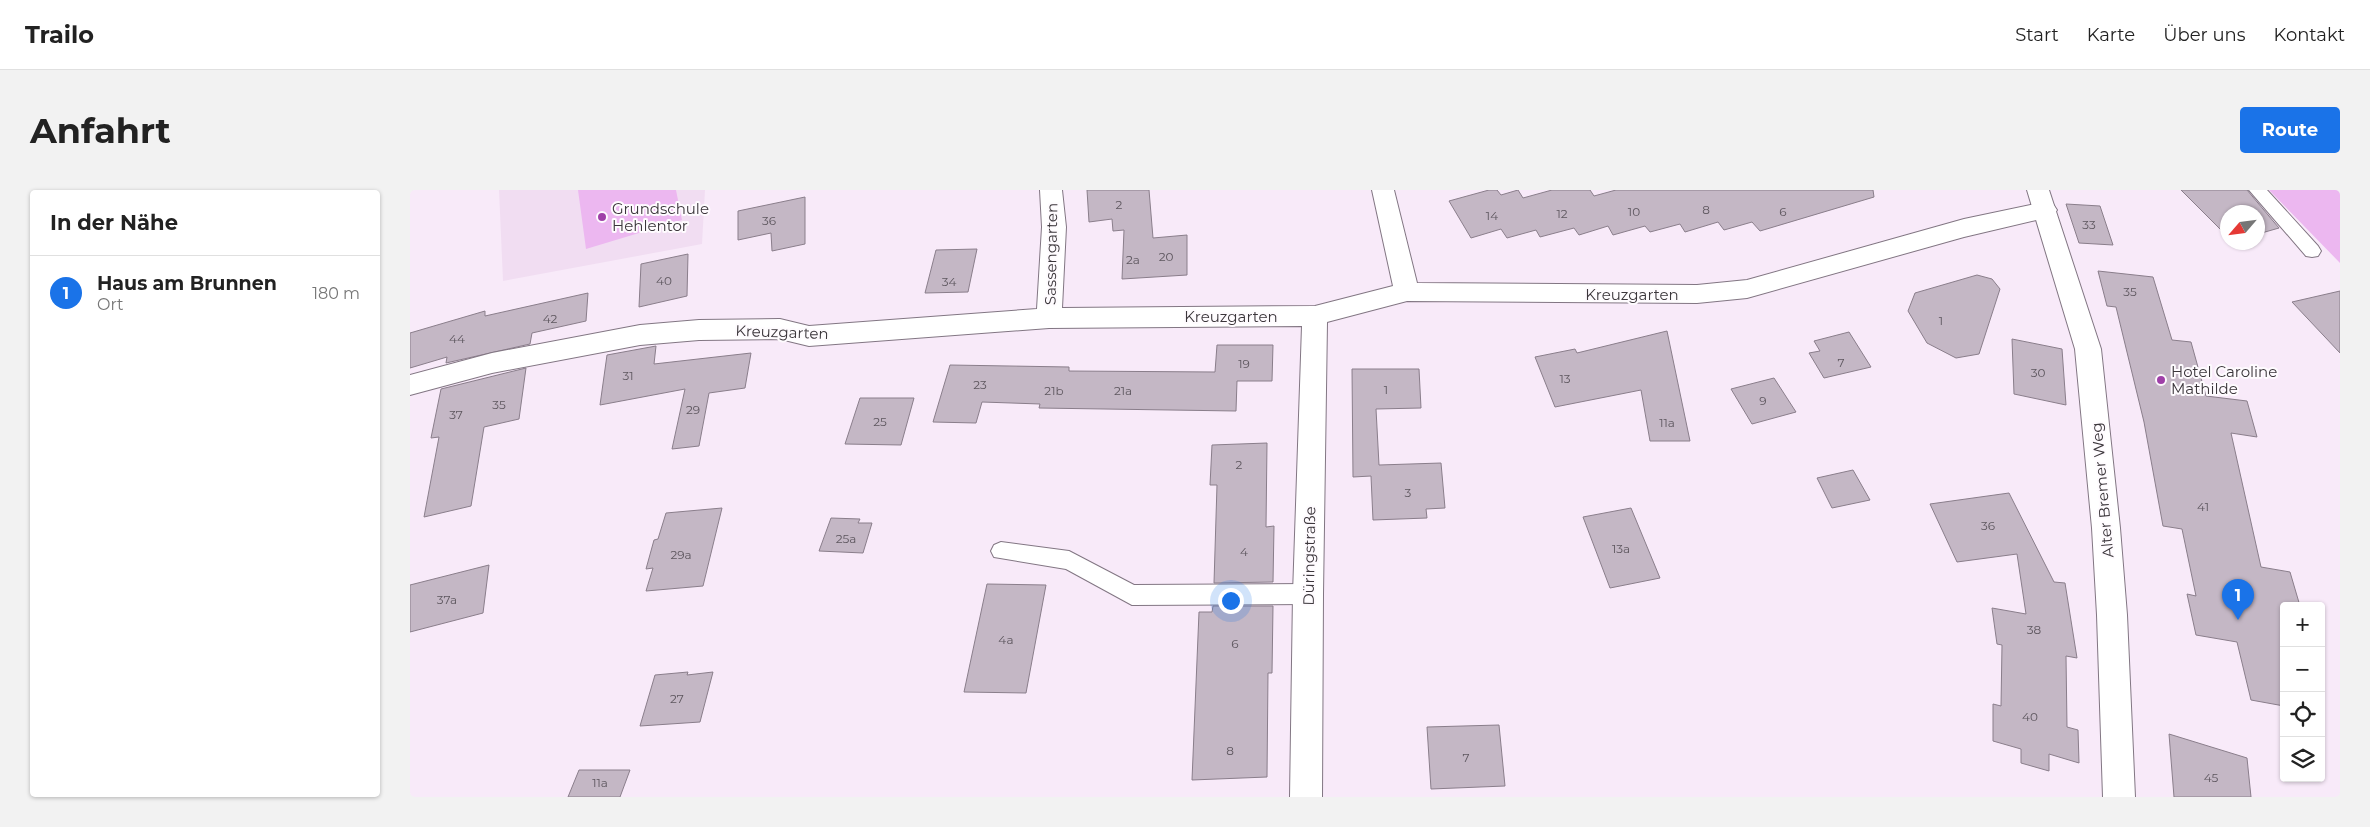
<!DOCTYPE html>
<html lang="de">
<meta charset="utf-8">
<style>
body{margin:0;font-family:Montserrat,sans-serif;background:#f2f2f2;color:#222}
.controls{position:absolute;right:15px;bottom:15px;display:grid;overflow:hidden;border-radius:5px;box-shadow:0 1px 4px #0004}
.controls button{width:45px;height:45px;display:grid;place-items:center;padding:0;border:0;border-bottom:1px solid #e0e0e0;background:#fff;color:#222;font:25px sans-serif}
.compass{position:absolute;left:1810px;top:15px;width:45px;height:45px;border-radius:50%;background:#fff;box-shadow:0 1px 4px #0004;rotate:242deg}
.you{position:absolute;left:820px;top:410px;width:18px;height:18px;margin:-12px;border:4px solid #fff;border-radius:50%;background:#1a73e8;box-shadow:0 0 0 8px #1a73e833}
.badge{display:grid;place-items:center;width:32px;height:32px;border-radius:50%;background:#1a73e8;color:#fff;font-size:16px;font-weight:700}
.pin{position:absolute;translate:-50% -41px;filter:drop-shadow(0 1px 2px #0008)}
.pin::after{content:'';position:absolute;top:26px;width:18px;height:15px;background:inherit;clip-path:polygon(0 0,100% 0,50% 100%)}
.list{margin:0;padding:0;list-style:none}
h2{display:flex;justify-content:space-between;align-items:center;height:65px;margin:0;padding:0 20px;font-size:21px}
h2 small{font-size:16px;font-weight:400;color:#767676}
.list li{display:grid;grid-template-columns:32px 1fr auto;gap:15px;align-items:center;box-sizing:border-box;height:75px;padding:0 20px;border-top:1px solid #e0e0e0}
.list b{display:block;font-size:19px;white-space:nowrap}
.list p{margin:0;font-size:16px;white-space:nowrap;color:#767676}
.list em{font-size:16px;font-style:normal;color:#767676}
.icon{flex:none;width:28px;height:28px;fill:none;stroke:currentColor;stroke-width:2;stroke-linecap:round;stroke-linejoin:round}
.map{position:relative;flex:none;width:1930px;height:607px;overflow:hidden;border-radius:5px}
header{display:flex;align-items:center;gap:30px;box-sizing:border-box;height:70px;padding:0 25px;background:#fff;border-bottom:1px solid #e0e0e0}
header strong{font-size:24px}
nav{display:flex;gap:28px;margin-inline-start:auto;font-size:18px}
.intro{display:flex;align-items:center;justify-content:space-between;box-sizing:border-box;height:120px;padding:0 30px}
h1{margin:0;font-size:35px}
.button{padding:12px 22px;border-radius:5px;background:#1a73e8;color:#fff;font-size:18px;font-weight:700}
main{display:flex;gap:30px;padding:0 30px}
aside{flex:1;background:#fff;border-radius:5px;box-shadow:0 1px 4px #0004}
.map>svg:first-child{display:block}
.built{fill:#f1ddf2}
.green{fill:#ecb7f0}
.building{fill:#c4b7c5;stroke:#8a7e8b}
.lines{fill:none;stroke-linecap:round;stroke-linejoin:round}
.service-casing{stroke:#827683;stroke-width:2}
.minor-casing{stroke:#827683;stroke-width:2}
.tertiary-casing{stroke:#827683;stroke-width:2}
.service{fill:#fff;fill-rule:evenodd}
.minor{fill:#fff;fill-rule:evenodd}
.tertiary{fill:#fff;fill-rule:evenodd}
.poi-dot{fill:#9f40a8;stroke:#fefbfe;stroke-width:2}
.labels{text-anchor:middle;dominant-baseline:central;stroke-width:4;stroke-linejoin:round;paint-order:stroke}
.number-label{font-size:12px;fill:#5d565e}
.poi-label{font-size:15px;fill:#3b363b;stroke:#fefbfe;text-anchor:start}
.street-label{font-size:15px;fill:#3b363b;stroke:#fefbfe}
</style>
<header>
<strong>Trailo</strong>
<nav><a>Start</a><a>Karte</a><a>Über uns</a><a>Kontakt</a></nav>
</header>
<div class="intro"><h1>Anfahrt</h1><a class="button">Route</a></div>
<main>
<aside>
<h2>In der Nähe<small></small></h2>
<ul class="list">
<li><span class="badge">1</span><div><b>Haus am Brunnen</b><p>Ort</p></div><em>180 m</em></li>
</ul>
</aside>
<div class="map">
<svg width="1930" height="607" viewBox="0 0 1930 607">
<rect width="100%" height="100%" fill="#f8eaf9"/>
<path class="built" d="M 89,0 L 295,0 L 292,54 L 93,91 Z"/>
<path class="green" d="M 168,0 L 266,0 L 272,30 L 176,59 Z
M 1859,0 L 1930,0 L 1930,73 Z"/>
<path class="building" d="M 677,0 L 739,0 L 743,48 L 777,45 L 777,85 L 712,89 L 714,40 L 703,41 L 702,29 L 679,32 Z
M 1079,0 L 1087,0 L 1091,5 L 1108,0 L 1113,8 L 1142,0 L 1180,0 L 1184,6 L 1206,0 L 1463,0 L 1464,7 L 1350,41 L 1342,32 L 1314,40 L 1308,32 L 1275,42 L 1270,34 L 1240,42 L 1235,36 L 1203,45 L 1198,36 L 1169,45 L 1164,38 L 1130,47 L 1126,40 L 1097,48 L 1091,39 L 1061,48 L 1039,11 Z
M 1771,0 L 1837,0 L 1869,38 L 1848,44 L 1848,22 L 1818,22 L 1818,47 Z
M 395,7 L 395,54 L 362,61 L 361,43 L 328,50 L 328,21 Z
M 1656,14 L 1690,16 L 1703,55 L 1669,53 Z
M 567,59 L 558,102 L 515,103 L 526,60 Z
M 278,64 L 277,106 L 229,117 L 231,74 Z
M 1688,81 L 1743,87 L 1762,150 L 1781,152 L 1796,206 L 1837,211 L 1847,247 L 1821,243 L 1851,377 L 1880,382 L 1890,416 L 1874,416 L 1874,516 L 1841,510 L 1827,452 L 1786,445 L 1777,404 L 1786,406 L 1772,339 L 1753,336 L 1734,232 L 1706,117 L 1697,116 Z
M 1567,85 L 1582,89 L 1590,99 L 1569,164 L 1546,168 L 1517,153 L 1498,121 L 1505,103 Z
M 1930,101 L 1930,163 L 1882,112 Z
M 178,103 L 176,131 L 122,143 L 120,154 L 36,173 L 37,167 L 0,178 L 0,143 L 75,121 L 75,126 Z
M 1257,141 L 1280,251 L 1240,251 L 1231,200 L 1145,217 L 1125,167 L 1165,159 L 1167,163 Z
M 1439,142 L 1461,177 L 1414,188 L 1399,163 L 1410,161 L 1404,151 Z
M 1602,149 L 1652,159 L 1656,215 L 1604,204 Z
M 807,155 L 863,155 L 862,191 L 827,191 L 826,221 L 629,218 L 630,214 L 572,212 L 566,233 L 523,232 L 540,175 L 659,177 L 659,181 L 805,182 Z
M 246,156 L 244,174 L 341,163 L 335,198 L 299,203 L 289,256 L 262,259 L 275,199 L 190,215 L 197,165 Z
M 116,178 L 109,229 L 74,237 L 61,316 L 14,327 L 29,247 L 21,248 L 31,199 Z
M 942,179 L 1009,179 L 1011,218 L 966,219 L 969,275 L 1031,273 L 1035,318 L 1016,319 L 1017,328 L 963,330 L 961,286 L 943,287 Z
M 1364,188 L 1386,222 L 1342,234 L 1321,199 Z
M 450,208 L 504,208 L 491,255 L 435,254 Z
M 857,253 L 856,337 L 864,336 L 863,392 L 804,393 L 807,295 L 800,295 L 802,255 Z
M 1443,280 L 1460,310 L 1422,318 L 1407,288 Z
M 1599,303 L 1644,392 L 1655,393 L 1667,468 L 1656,466 L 1657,537 L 1668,540 L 1669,573 L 1639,564 L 1639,581 L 1611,573 L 1611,559 L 1583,551 L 1583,514 L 1591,516 L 1592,455 L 1587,454 L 1582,418 L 1616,424 L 1607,364 L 1547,372 L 1520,314 Z
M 312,318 L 293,396 L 236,401 L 243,378 L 236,379 L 244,350 L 248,349 L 256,323 Z
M 1221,318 L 1250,388 L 1200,398 L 1173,327 Z
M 421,328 L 450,329 L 448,333 L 462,333 L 453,363 L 409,361 Z
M 79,375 L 73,423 L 0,442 L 0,395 Z
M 577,394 L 636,395 L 616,503 L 554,502 Z
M 803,416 L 863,416 L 862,483 L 858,483 L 857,587 L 782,590 L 789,422 L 802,422 Z
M 278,482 L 277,485 L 303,482 L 290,532 L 230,536 L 245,485 Z
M 1089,535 L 1095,596 L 1021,599 L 1017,537 Z
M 1759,544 L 1837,568 L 1841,607 L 1764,607 Z
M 169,580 L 220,580 L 210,607 L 158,607 Z"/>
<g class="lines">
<defs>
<path id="service" d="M 1839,0 L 1857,0 L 1908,56 L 1911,61 L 1908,66 L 1902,67 L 1896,66 Z
M 591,352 L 659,361 L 724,395 L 898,394 L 905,397 L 909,404 L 905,411 L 898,414 L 722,415 L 656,379 L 584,367 L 581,361 L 584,355 Z"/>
<path id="minor" d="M 630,0 L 652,0 L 656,37 L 652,118 L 905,116 L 983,96 L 962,0 L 984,0 L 1007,93 L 1287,95 L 1337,90 L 1554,29 L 1635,12 L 1643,14 L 1647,20 L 1643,26 L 1635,28 L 1554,47 L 1337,108 L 1287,113 L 997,111 L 917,132 L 913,404 L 912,607 L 880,607 L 883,404 L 892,136 L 639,138 L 399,156 L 370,149 L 289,150 L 230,155 L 82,183 L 0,205 L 0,185 L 82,163 L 230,135 L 289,130 L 370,129 L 399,136 L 627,119 L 632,37 Z"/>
<path id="tertiary" d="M 1617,0 L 1639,0 L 1691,159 L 1710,338 L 1717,425 L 1725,607 L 1693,607 L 1687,425 L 1682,338 L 1665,159 Z"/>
</defs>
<use href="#service" class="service-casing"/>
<use href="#minor" class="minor-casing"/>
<use href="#tertiary" class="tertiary-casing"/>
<use href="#service" class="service"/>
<use href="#minor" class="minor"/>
<use href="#tertiary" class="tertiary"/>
</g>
<g class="poi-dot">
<circle cx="192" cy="27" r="5"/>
<circle cx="1751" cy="190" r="5"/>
</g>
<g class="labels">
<g class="number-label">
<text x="709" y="14">2</text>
<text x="1296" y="19">8</text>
<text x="1224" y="21">10</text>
<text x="1373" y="21">6</text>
<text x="1152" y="23">12</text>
<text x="1082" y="25">14</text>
<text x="359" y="30">36</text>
<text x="1679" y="34">33</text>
<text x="756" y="66">20</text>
<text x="723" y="69">2a</text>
<text x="254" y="90">40</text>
<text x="539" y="91">34</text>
<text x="1720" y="101">35</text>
<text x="140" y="128">42</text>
<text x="1531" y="130">1</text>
<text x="47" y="148">44</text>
<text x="1431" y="172">7</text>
<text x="834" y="173">19</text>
<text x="1628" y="182">30</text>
<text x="218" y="185">31</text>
<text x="1155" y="188">13</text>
<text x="570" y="194">23</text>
<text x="976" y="199">1</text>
<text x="644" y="200">21b</text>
<text x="713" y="200">21a</text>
<text x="1353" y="210">9</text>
<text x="89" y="214">35</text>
<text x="283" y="219">29</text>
<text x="46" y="224">37</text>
<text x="470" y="231">25</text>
<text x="1257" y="232">11a</text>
<text x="829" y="274">2</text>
<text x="998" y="302">3</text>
<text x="1793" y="316">41</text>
<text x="1578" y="335">36</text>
<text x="436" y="348">25a</text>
<text x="1211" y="358">13a</text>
<text x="834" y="361">4</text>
<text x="271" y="364">29a</text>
<text x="37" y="409">37a</text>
<text x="1624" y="439">38</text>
<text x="596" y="449">4a</text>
<text x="825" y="453">6</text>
<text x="267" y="508">27</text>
<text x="1620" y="526">40</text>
<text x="820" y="560">8</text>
<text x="1056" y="567">7</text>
<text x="1801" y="587">45</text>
<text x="190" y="592">11a</text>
</g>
<g class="poi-label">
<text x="202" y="18">Grundschule<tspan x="202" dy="17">Hehlentor</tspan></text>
<text x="1761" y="181">Hotel Caroline<tspan x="1761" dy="17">Mathilde</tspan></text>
</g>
<g class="street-label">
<text transform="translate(641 64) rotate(-89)">Sassengarten</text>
<text x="1222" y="104">Kreuzgarten</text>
<text x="821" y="126">Kreuzgarten</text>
<text transform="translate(372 142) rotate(2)">Kreuzgarten</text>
<text transform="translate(1692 300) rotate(-95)">Alter Bremer Weg</text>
<text transform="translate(899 366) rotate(-89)">Düringstraße</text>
</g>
</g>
</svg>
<div class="controls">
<button>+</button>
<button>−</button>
<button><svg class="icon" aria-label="locate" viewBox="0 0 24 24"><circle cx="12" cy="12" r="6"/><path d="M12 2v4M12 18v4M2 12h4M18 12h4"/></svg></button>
<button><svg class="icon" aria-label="layers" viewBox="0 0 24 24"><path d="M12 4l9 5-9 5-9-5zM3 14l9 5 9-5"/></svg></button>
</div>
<svg class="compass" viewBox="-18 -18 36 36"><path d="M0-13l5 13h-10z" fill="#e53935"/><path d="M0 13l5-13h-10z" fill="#767676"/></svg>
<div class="you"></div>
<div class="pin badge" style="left:1828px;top:430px">1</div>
</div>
</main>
